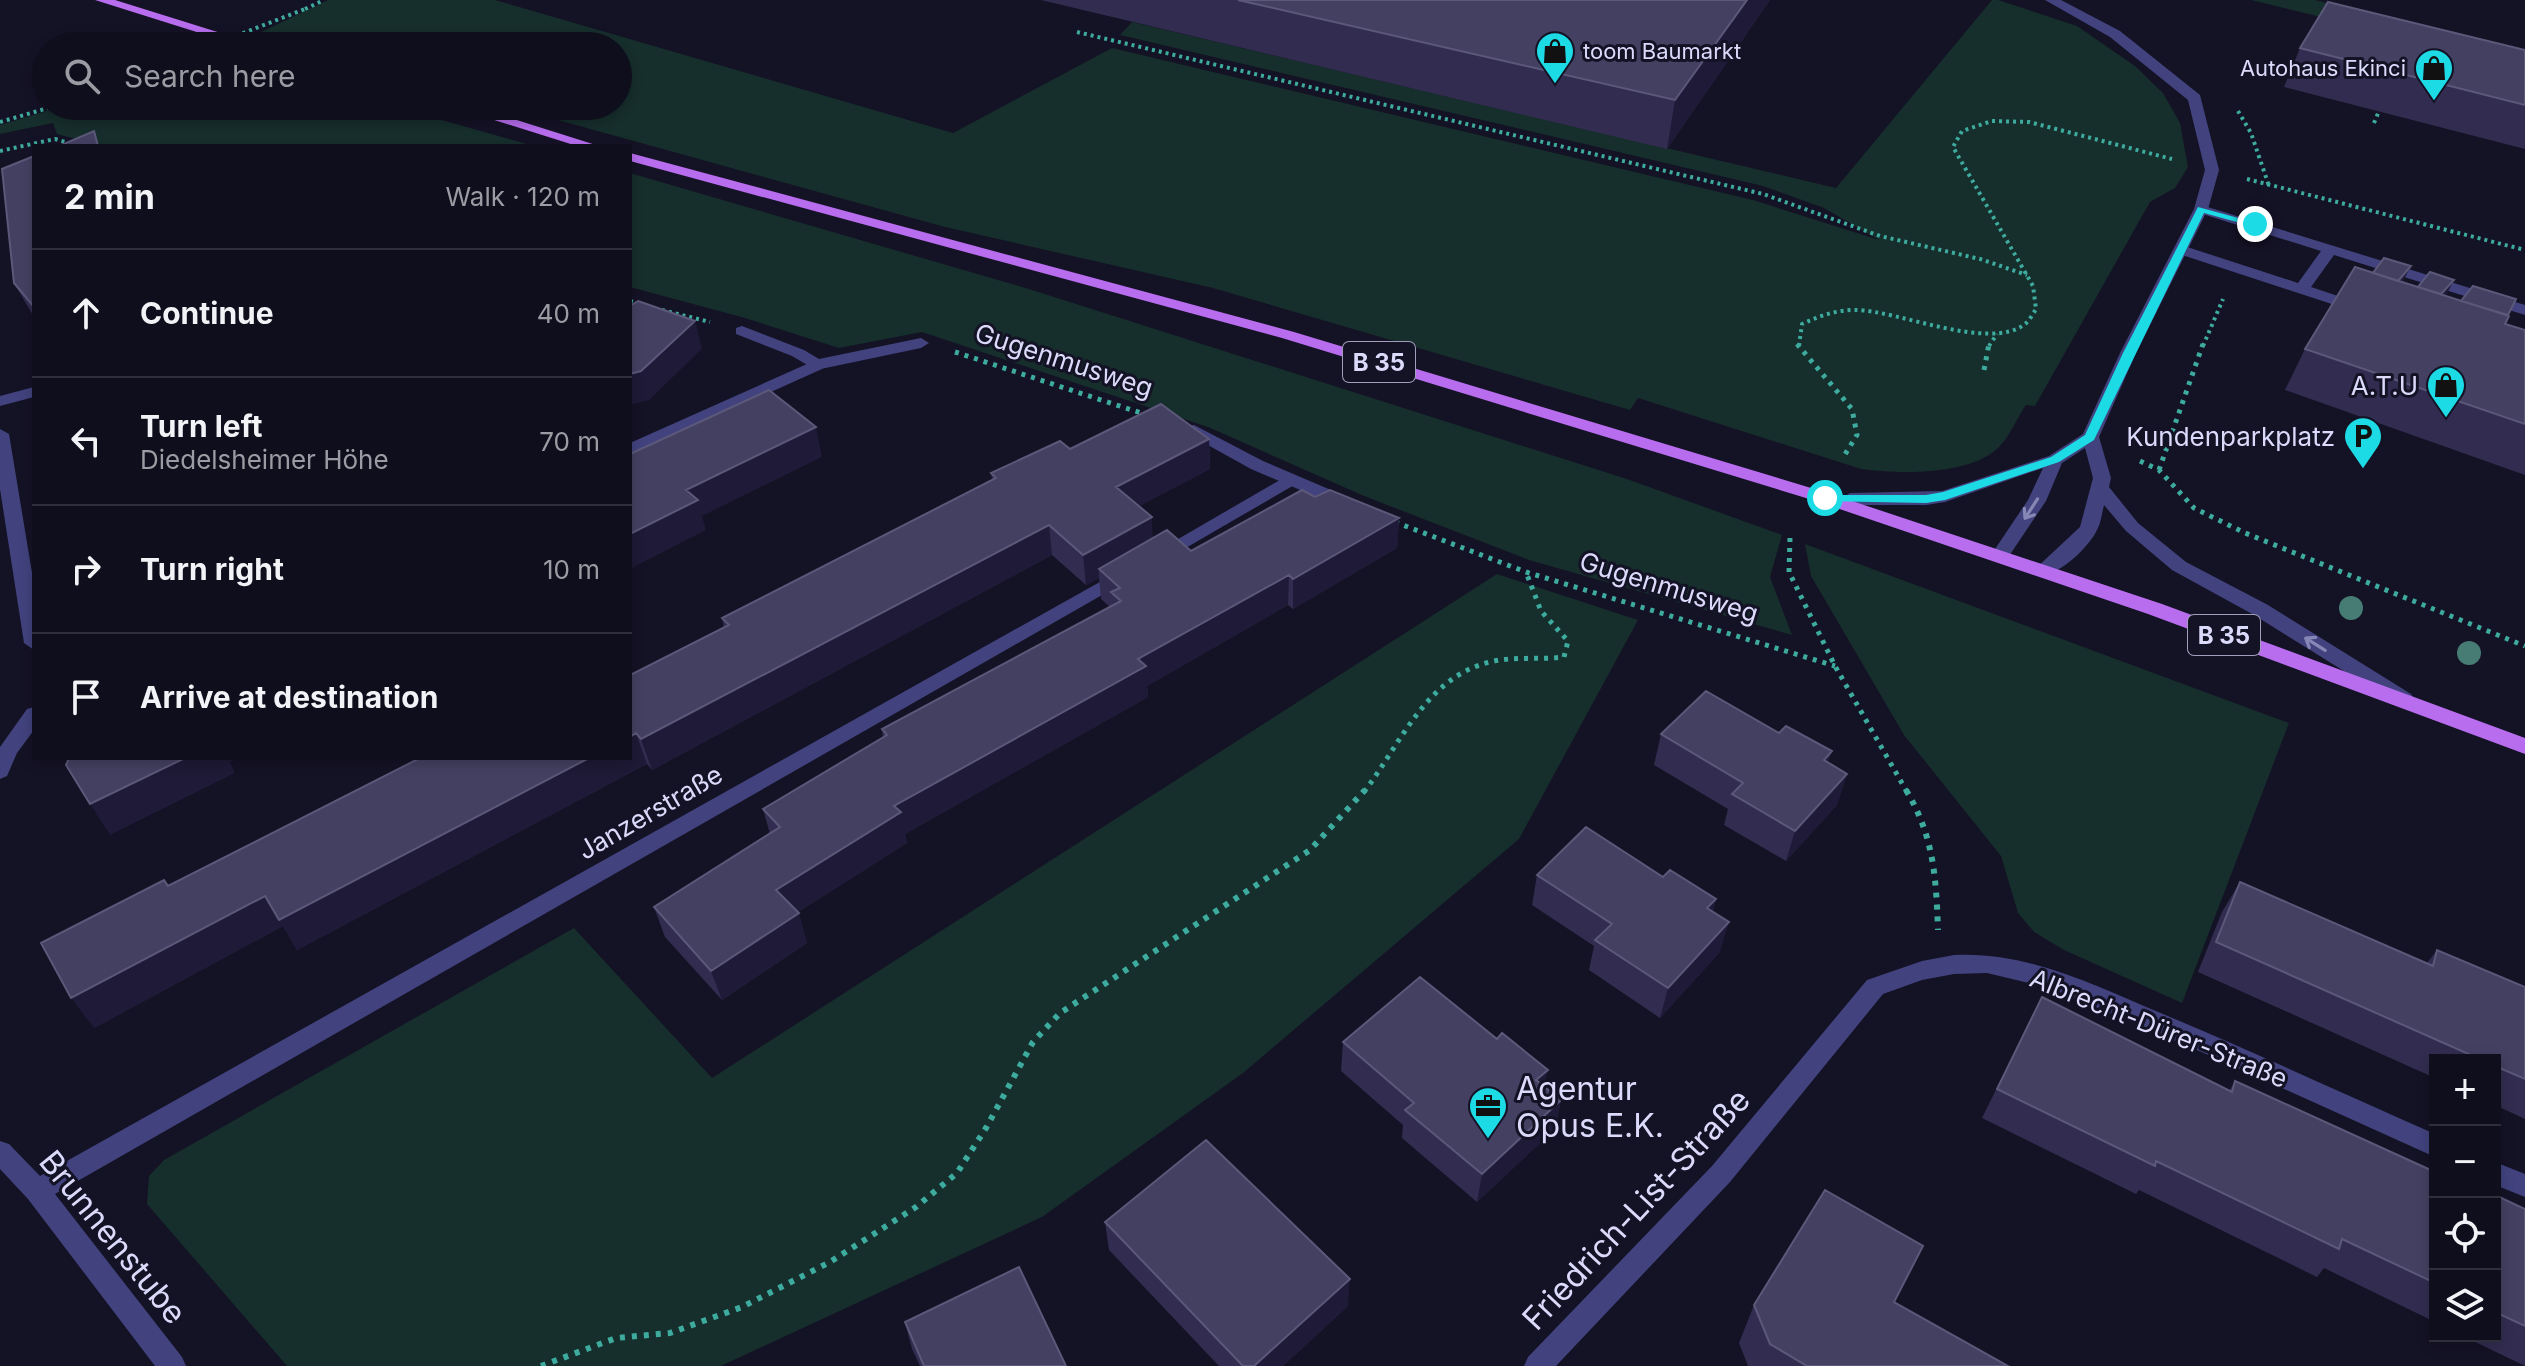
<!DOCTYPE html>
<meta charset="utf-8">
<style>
body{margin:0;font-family:Inter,sans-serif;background:#1d1c29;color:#f1f3f6}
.controls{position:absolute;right:24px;bottom:24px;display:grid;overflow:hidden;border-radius:0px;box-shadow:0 4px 12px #0003}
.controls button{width:72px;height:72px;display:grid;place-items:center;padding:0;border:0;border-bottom:2px solid #2f2e3b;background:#0f0e1c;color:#f1f3f6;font:40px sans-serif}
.stop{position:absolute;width:24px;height:24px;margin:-18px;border:6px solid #1cdbe5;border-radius:50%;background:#fff}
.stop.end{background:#1cdbe5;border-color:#fff;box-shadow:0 2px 8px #0008}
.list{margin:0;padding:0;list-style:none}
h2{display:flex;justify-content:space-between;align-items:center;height:104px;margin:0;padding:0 32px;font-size:34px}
h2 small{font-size:26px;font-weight:400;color:#9b9ca3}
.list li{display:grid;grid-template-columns:52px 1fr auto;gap:24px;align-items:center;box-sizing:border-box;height:128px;padding:0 32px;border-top:2px solid #2f2e3b}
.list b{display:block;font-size:30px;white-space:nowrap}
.list p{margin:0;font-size:26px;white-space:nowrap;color:#9b9ca3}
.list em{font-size:26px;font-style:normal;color:#9b9ca3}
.icon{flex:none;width:44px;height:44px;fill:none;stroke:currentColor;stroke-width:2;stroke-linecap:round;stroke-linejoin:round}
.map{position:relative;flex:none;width:2525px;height:1366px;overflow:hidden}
.search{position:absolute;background:#0f0e1c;box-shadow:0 4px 12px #0003;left:32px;top:32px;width:600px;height:88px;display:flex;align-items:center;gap:20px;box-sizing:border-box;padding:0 28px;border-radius:44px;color:#9b9ca3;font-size:30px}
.panel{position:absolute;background:#0f0e1c;box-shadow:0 4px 12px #0003;left:32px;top:144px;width:600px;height:616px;border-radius:0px}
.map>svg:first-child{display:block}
.green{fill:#162e2c}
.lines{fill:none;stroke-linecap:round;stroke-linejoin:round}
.path-far2{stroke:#3eab9f;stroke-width:4;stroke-dasharray:3 4;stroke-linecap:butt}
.path-far1{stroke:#3eab9f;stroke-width:5;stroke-dasharray:4 6;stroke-linecap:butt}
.path{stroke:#3eab9f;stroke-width:6;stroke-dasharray:5 7;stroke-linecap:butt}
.lane{fill:#42437e;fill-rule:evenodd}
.street{fill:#42437e;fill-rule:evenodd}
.primary{fill:#b76dee;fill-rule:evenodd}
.path-bridge{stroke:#3eab9f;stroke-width:4;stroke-dasharray:3 4;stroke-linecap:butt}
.tree{fill:#467c74}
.wall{fill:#322d50}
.shaded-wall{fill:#1e1a37}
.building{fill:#444062;stroke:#5c587a;stroke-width:2}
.oneway{stroke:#8787b6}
.route{fill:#1cdbe5}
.labels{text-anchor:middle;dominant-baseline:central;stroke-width:6;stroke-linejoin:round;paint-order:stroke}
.far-poi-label{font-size:22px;fill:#dcdafb;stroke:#141225;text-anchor:start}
.shield{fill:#141225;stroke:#a09ebb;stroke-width:2}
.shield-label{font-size:24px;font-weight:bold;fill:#dcdafb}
.street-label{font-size:26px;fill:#dcdafb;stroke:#141225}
.poi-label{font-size:26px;fill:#dcdafb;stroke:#141225;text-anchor:end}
.near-poi-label{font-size:32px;fill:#dcdafb;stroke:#141225;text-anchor:start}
.near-street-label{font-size:32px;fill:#dcdafb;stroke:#141225}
</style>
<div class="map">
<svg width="2525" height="1366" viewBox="0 0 2525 1366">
<rect width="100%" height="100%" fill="#141225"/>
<path class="green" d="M 328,0 L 495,0 L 953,133 L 1112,48 L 1753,200 L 1879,240 L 1824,208 L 1763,186 L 1120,35 L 1132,22 L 1836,188 L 1992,0 L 1998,0 L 2077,26 L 2135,66 L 2163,93 L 2180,123 L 2188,167 L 2175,188 L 2150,202 L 2035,406 L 2026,405 C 2017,418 2010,436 1999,447 C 1970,476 1899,474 1861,469 L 1638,398 L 1630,410 L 1213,288 L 945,227 L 507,106 L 618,106 L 618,46 L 303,46 L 259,33 Z
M 2251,0 L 2315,0 L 2525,51 L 2525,67 Z
M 63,106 L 392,106 L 534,146 L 103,146 L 57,134 L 53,123 L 0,134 L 0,125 Z
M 630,173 L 1029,289 L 1627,479 L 1782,535 L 1770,577 L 1792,635 L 1529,560 L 1364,496 L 1208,427 L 922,332 L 839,348 L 745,318 L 630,287 Z
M 1805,544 L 2289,723 L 2182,1003 L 2064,950 L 2034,932 L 2018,913 L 2001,856 L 1904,735 L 1811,576 Z
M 1497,574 L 1638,620 L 1519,839 L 1243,1073 L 1042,1217 L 721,1366 L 287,1366 L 147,1204 L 149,1176 L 164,1160 L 574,928 L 712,1078 Z"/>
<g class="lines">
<path class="path-far2" d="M 305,9 L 324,0
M 1077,32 L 1763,194 L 1880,236 L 1980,259 L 2027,275
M 2238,111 L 2251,133 L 2269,186
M 0,122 L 55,106
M 2374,123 L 2379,111
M 0,151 L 55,139 L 79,146
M 2247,179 L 2525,250
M 630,301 L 641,304
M 662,310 L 710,322
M 1799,346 L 1802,324 C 1819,316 1836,310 1855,310 C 1898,310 1989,352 2025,324 C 2029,321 2033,314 2036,309 L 2033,286 L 1953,147 L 1962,131 L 1992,121 L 2029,122 L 2172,159
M 1989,346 L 1997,334
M 2203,346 L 2223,299"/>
<path class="path-far1" d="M 1797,344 L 1852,409 L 1857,435 L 1844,456
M 955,352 L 1147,415
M 1984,370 L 1989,344
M 2140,461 L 2159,470 L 2194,508 L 2245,533 L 2525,646
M 2159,470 L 2203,344
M 1395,522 L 1526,572 L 1835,666
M 1790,538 L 1789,572 L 1835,666 L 1907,792
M 1364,792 C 1400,745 1426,677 1490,662 C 1514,656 1540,660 1564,657 L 1568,641 L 1541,611 L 1526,572"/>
<path class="path" d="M 1906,790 C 1934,837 1936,877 1938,930
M 541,1366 L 616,1338 L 670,1333 L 742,1307 L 830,1262 L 916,1207 L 957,1173 L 986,1128 L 1033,1042 L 1060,1013 L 1310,850 L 1365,790"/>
<path class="lane" d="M 2201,205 L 2525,305 L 2525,315 L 2334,255 L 2311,287 L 2365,305 L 2365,311 L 2359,313 L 2176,253 L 2176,247 L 2181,245 L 2298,283 L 2321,251 L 2196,212 L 2196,206 Z
M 742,326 L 804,350 L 819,359 L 921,338 L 929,343 L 921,348 L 816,370 L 792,356 L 736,334 L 736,328 Z
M 1194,425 L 1263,461 L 1352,499 L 1355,503 L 1346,509 L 1340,507 L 1251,469 L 1188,434 L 1185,430 L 1188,426 Z"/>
<path class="street" d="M 2045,0 L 2061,0 L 2120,31 L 2200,95 L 2219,170 L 2208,209 L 2136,353 L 2099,437 L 2111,478 L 2109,487 L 2138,523 L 2186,562 L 2268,605 L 2411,694 L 2414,699 L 2411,704 L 2397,704 L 2254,615 L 2172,570 L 2126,531 L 2104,505 C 2102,513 2101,523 2097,530 C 2089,547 2056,580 2036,574 L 2034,570 L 2080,527 L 2093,478 L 2085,448 L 2062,463 L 2046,501 L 2007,559 L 2000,561 L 1991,555 L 2028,500 L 2043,468 L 1945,502 L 1926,505 L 1850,505 L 1841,499 L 1850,493 L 1942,491 L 2049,456 L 2083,434 L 2120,353 L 2194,209 L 2205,170 L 2188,100 L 2110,37 Z
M 816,360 L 822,361 L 824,365 L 822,369 L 630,455 L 630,443 Z
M 34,387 L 34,397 L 0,406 L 0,396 Z
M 0,429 L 9,434 L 34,585 L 34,650 L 24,643 L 0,489 Z
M 1290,474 L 1296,476 L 1299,480 L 1296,484 L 1165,560 L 1151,560 L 1149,556 Z
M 1123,569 L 1130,571 L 1132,575 L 1130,579 L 55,1194 L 182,1357 L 186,1366 L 155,1366 L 28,1199 L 0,1169 L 0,1141 L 9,1144 L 40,1176 Z
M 34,707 L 34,730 L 17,753 L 7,776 L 0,779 L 0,747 L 27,709 Z
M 1954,955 C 2028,951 2096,986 2163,1014 C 2254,1052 2344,1094 2435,1134 L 2435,1157 L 2211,1056 L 2050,988 L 1987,973 L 1954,974 L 1922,980 L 1883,994 L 1730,1182 L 1556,1366 L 1524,1366 L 1528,1357 L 1712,1166 L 1867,980 L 1922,961 Z
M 2495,1162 L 2525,1174 L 2525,1197 L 2495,1185 Z"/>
<path class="primary" d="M 95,0 L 115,0 L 262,46 L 241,46 Z
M 450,106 L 472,106 L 599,146 L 577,146 Z
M 630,153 L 1294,332 L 1831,494 L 2162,604 L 2525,738 L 2525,754 L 2148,614 L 1819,502 L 1282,338 L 630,161 Z"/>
<path class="path-bridge" d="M 210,46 L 305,9"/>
</g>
<g class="tree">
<circle cx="2351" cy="608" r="12"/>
<circle cx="2469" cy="653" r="12"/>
</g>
<path class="wall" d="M 1041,0 L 1770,0 L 1667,149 Z
M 2300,48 L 2525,50 L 2525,149 L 2284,87 Z
M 34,156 L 34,317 L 14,283 Z
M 2402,282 L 2508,315 L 2505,324 L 2525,330 L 2525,475 L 2285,390 L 2305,349 Z
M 1209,439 L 1210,469 L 1139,506 L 1153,538 L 1191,551 L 1315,497 L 1399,518 L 1397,548 L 1293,609 L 1288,605 L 1147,686 L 1148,697 L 905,834 L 907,843 L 798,912 L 807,943 L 722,1000 L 665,937 L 654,907 L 770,834 L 763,809 L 883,738 L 882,729 L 1110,607 L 1101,599 L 1099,578 L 1086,585 L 1052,555 L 652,770 L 647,764 L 297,950 L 283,926 L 94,1028 L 168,885 L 630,758 L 630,675 L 724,628 L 722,618 L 992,480 L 991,473 L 1070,449 Z
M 1779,733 L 1847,774 L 1837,805 L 1786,861 L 1724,825 L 1728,809 L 1654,765 L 1661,734 Z
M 1537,875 L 1663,877 L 1716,899 L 1713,911 L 1720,952 L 1660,1018 L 1589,970 L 1594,946 L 1532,905 Z
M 2240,882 L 2427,963 L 2437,950 L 2525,987 L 2525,1119 L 2495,1105 L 2495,1060 L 2435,1060 L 2435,1078 L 2198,972 L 2222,912 Z
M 2042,997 L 2229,1091 L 2235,1081 L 2435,1173 L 2435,1322 L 2324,1268 L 2317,1277 L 2139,1190 L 2136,1194 L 1982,1118 Z
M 1343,1042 L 1544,1087 L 1561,1100 L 1555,1129 L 1477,1202 L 1402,1138 L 1403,1125 L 1341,1071 Z
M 2495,1195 L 2525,1209 L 2525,1366 L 2463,1336 L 2495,1336 Z
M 1105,1222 L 1348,1306 L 1283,1366 L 1219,1366 L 1109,1250 Z
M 1895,1302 L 2008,1366 L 1748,1366 L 1739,1343 L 1754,1305 Z
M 905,1322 L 1066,1366 L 920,1366 L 912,1349 Z"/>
<path class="shaded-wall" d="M 1747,0 L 1770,0 L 1667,149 L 1675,100 Z
M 2411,266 L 2403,281 L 2381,307 L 2389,292 Z
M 2454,280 L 2446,295 L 2424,321 L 2432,305 Z
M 695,321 L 702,349 L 649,400 L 630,405 L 630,374 Z
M 816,427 L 822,457 L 702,516 L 706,530 L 630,569 L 630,534 L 686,490 Z
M 1209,439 L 1210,469 L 1118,517 L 1116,487 Z
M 1152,517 L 1153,547 L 1099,569 L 1099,578 L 1086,585 L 1083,555 Z
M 1399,518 L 1397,548 L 1293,609 L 1293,579 Z
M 1049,525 L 1052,555 L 652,770 L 641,739 Z
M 1289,575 L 1288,605 L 1147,686 L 1148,697 L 905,834 L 907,843 L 785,920 L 776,890 L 894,806 L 1138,659 Z
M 636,733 L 647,764 L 297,950 L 279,920 L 589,758 L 630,758 L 630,737 Z
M 1832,751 L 1823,782 L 1824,760 Z
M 185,758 L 238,758 L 230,762 L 235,773 L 110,835 L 90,804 Z
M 1847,774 L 1837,805 L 1786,861 L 1795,831 Z
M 265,896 L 283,926 L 94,1028 L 71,998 Z
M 1716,899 L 1708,929 L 1707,908 Z
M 799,913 L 807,943 L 722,1000 L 711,971 Z
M 1729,922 L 1720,952 L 1660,1018 L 1668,988 Z
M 1548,1070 L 1542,1099 L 1536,1080 Z
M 1561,1100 L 1555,1129 L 1477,1202 L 1482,1174 Z
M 1350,1279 L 1348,1306 L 1283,1366 L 1254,1366 Z"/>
<path class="building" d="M 1238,0 L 1747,0 L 1675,100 Z
M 2328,2 L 2525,50 L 2525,105 L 2300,48 Z
M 94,131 L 98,146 L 59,146 Z
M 34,156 L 34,307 L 14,283 L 2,169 Z
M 2384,258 L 2411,266 L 2398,281 L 2373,273 Z
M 2355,267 L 2509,316 L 2505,324 L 2525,330 L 2525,424 L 2305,349 Z
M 2430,272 L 2454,280 L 2441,294 L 2418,287 Z
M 2473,286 L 2516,299 L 2508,315 L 2461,301 Z
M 638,301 L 695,321 L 641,371 L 630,374 L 630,306 Z
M 769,390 L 816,427 L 686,490 L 698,500 L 630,534 L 630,454 Z
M 1161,404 L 1209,439 L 1116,487 L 1152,517 L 1083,555 L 1049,525 L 641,739 L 636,733 L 630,737 L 630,675 L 729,625 L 722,618 L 996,478 L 991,473 L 1060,441 L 1070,449 Z
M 1302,490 L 1315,497 L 1330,490 L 1399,518 L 1293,579 L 1289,575 L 1138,659 L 1146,666 L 894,806 L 901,812 L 776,890 L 799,913 L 711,971 L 654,907 L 780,827 L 763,809 L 887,735 L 882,729 L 1121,601 L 1111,592 L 1120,588 L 1099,569 L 1167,530 L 1191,551 Z
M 1706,691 L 1779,733 L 1786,726 L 1832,751 L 1824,760 L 1847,774 L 1795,831 L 1732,794 L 1743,783 L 1661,734 Z
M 69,758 L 185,758 L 90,804 L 66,765 Z
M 420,758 L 589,758 L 279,920 L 265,896 L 71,998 L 41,943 L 164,880 L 168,886 Z
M 1586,827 L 1663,877 L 1670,870 L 1716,899 L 1707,908 L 1729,922 L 1668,988 L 1595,940 L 1612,924 L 1537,875 Z
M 2240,882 L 2433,966 L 2437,950 L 2525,987 L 2525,1079 L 2495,1066 L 2495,1060 L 2482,1060 L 2216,942 Z
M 1420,977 L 1497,1039 L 1502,1033 L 1548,1070 L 1536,1080 L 1561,1100 L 1482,1174 L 1405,1110 L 1414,1103 L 1343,1042 Z
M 2042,997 L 2232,1092 L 2235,1081 L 2435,1172 L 2435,1283 L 2342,1239 L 2339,1249 L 2156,1161 L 2155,1166 L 1997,1089 Z
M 1206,1140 L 1350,1279 L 1254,1366 L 1243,1366 L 1105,1222 Z
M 1825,1190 L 1923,1246 L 1894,1302 L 2008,1366 L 1807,1366 L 1770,1344 L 1754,1305 Z
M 2495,1195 L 2525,1209 L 2525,1326 L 2495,1312 Z
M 1019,1267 L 1066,1366 L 924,1366 L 905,1322 Z"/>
<defs><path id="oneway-shaft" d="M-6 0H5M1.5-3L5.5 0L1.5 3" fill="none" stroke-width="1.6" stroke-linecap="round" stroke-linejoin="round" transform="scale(2)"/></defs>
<g class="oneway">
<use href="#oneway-shaft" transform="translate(2031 509) rotate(123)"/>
<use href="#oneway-shaft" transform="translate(2315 644) rotate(-148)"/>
</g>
<path class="route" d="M 2198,207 L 2260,224 L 2255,227 L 2204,213 L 2094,440 L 2059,462 L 1945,500 L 1926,503 L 1821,501 L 1821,496 L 1825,495 L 1926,495 L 1943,492 L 2051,457 L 2085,435 L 2123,353 Z"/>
<defs>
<symbol id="shop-pin" viewBox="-11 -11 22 30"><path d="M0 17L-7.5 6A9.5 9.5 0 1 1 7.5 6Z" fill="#1cdbe5" stroke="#141225"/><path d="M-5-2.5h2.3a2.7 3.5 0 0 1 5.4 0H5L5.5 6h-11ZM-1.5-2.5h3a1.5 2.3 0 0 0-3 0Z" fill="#111"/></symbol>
<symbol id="parking-pin" viewBox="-11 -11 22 30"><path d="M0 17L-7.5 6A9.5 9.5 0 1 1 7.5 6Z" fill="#1cdbe5" stroke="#141225"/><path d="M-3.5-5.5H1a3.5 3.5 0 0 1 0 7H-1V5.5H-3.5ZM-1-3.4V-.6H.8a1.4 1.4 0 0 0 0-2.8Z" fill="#111"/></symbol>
<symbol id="office-pin" viewBox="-11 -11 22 30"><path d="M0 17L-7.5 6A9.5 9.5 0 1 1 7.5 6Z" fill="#1cdbe5" stroke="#141225"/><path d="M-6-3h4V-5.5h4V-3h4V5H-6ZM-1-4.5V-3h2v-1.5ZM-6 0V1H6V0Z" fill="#111"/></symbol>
</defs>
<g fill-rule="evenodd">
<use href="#shop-pin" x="1533" y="29" width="44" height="60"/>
<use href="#shop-pin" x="2412" y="46" width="44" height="60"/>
<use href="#shop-pin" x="2424" y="363" width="44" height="60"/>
<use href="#parking-pin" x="2341" y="414" width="44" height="60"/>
<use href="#office-pin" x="1466" y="1084" width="44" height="60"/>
</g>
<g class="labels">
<g class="far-poi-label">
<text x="1583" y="51">toom Baumarkt</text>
<text x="2406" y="68" text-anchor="end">Autohaus Ekinci</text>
</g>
<g class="shield">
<rect x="1343" y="342" width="72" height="40" rx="6"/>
<rect x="2188" y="615" width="72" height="40" rx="6"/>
</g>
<g class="shield-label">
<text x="1379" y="362">B 35</text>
<text x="2224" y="635">B 35</text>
</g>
<g class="street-label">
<text transform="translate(1064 360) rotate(18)">Gugenmusweg</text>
<text transform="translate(1669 587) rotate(17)">Gugenmusweg</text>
<text transform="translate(650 812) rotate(-30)">Janzerstraße</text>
<text transform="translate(2159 1028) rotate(22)">Albrecht-Dürer-Straße</text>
</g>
<g class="poi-label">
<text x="2418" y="385">A.T.U</text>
<text x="2335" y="436">Kundenparkplatz</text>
</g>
<g class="near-poi-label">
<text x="1516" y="1088">Agentur<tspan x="1516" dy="37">Opus E.K.</tspan></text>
</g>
<g class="near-street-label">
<text transform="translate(1636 1209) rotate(-47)">Friedrich-List-Straße</text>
<text transform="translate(113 1237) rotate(51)">Brunnenstube</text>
</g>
</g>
</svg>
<div class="controls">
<button>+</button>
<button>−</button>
<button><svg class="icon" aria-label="locate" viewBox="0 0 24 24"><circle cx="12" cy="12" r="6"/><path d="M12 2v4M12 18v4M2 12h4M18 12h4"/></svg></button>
<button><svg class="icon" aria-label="layers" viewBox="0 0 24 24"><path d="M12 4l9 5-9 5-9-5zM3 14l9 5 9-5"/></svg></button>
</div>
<div class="stop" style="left:1825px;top:498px"></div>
<div class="stop end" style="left:2255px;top:224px"></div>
<div class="search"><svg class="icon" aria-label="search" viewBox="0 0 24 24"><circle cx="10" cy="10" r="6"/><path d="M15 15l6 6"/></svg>Search here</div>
<section class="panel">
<h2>2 min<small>Walk · 120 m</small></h2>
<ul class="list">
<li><svg class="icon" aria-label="ahead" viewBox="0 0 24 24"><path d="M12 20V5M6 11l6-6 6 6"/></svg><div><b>Continue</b></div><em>40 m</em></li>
<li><svg class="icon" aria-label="left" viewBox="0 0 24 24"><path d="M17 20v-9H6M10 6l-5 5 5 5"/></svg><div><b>Turn left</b><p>Diedelsheimer Höhe</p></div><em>70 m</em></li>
<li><svg class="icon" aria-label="right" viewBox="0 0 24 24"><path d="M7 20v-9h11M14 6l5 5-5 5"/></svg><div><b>Turn right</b></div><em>10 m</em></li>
<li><svg class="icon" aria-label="arrive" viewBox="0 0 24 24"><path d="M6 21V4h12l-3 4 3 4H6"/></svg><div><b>Arrive at destination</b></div></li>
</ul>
</section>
</div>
